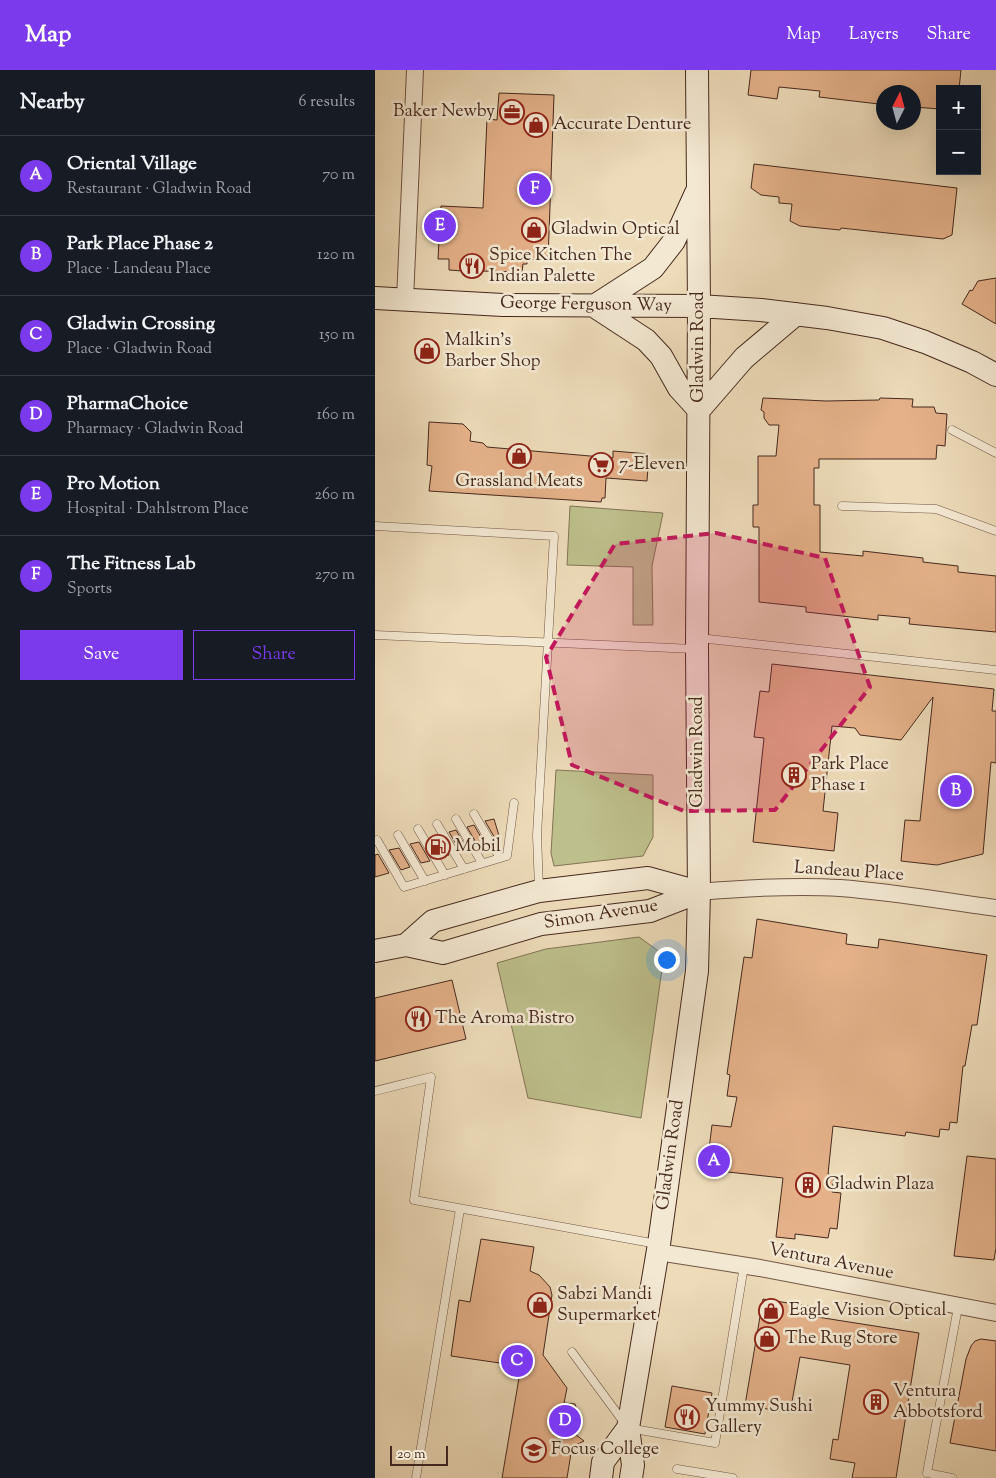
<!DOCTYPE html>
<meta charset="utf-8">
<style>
body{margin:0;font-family:"Sorts Mill Goudy",serif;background:#242831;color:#f1f3f6}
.controls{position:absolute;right:15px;top:15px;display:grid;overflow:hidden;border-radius:0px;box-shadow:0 5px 20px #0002}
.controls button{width:45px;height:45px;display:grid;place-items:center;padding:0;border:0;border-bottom:1px solid #363941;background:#171b24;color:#f1f3f6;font:25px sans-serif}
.compass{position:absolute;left:501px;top:15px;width:45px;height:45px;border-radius:50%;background:#171b24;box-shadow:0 5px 20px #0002;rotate:6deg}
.scale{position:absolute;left:15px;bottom:12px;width:58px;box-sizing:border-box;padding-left:5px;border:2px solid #46291e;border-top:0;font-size:14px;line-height:18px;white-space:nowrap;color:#46291e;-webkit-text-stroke:4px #f3e8d2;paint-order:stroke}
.you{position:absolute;left:291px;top:889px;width:18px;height:18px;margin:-12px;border:4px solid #fff;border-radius:50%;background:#1a73e8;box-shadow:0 0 0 8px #1a73e833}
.badge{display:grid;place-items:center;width:32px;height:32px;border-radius:50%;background:#7c3aed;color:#fff;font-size:16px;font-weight:700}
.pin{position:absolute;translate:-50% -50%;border:2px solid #fff;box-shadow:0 1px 5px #0006}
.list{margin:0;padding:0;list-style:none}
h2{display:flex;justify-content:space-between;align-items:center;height:65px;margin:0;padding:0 20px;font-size:21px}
h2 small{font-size:16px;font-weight:400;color:#9ea1a6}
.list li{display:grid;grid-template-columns:32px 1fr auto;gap:15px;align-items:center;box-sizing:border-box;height:80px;padding:0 20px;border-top:1px solid #363941}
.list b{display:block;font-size:19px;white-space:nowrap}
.list p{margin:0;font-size:16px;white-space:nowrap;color:#9ea1a6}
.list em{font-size:16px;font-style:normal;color:#9ea1a6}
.actions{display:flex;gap:10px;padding:15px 20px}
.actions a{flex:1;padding:11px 0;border:1px solid #7c3aed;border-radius:0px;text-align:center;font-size:18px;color:#7c3aed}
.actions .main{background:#7c3aed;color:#fff}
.map{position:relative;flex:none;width:621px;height:1408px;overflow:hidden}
header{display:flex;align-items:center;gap:30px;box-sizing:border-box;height:70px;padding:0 25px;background:#7c3aed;color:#fff}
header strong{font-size:24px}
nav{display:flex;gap:28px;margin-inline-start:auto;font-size:18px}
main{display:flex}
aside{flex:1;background:#171b24}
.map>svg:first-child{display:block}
.green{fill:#bdbf8c;stroke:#827455}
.building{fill:#e4b189;stroke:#46291e}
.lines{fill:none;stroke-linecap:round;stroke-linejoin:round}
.lane-casing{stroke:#705645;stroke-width:9}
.street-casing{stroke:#705645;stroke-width:18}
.secondary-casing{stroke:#46291e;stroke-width:24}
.lane{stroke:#f3e8d2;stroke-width:8}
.street{stroke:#f3e8d2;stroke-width:16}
.secondary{stroke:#f3e8d2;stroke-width:22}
.marked{fill:#c2185b;fill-opacity:0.2;stroke:#c2185b;stroke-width:4;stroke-dasharray:10 6;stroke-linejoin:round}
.labels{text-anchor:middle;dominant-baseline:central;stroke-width:5;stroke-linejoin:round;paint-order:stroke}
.poi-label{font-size:18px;fill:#46291e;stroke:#f3e8d2;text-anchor:start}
.street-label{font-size:18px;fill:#46291e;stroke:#f3e8d2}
</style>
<header>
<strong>Map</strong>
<nav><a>Map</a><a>Layers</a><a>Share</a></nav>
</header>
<main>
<aside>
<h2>Nearby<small>6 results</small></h2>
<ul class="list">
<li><span class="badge">A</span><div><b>Oriental Village</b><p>Restaurant · Gladwin Road</p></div><em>70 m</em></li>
<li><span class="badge">B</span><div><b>Park Place Phase 2</b><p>Place · Landeau Place</p></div><em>120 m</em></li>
<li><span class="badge">C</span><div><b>Gladwin Crossing</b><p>Place · Gladwin Road</p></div><em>150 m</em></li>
<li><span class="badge">D</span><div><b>PharmaChoice</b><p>Pharmacy · Gladwin Road</p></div><em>160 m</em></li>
<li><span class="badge">E</span><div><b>Pro Motion</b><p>Hospital · Dahlstrom Place</p></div><em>260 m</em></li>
<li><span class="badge">F</span><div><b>The Fitness Lab</b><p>Sports</p></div><em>270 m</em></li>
</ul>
<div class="actions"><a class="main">Save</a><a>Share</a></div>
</aside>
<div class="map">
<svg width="621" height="1408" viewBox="0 0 621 1408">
<rect width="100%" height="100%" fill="#eddbb9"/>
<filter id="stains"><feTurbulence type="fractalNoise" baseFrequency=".004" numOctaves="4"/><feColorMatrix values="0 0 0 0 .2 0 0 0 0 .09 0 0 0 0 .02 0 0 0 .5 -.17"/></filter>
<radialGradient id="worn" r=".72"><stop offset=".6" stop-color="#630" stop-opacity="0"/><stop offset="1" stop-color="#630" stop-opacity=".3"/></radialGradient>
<path class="green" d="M 195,436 L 288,443 L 277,496 L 278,555 L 258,555 L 258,497 L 192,495 Z
M 181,700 L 278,705 L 278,767 L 268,786 L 179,796 L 176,783 Z
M 264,867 L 289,885 L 266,1048 L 153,1028 L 122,893 L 171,879 Z"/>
<path class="building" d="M 376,0 L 586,0 L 584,19 L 565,19 L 565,39 L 539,37 L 538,22 L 508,22 L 508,30 L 504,29 L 504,34 L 444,27 L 445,21 L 404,17 L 402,29 L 373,25 Z
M 124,23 L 179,25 L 173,191 L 152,189 L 152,194 L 148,194 L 147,202 L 106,201 L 105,204 L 87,203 L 88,201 L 74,200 L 74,189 L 63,189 L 66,136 L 108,138 L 112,49 L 122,50 Z
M 379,94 L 582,118 L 577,165 L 568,169 L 466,158 L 465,160 L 425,156 L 415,151 L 417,134 L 404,133 L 404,127 L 386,125 L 376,118 Z
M 621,208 L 621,254 L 587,234 L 595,220 L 597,221 L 603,211 Z
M 43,272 L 62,273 L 61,290 L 41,289 Z
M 388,328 L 451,331 L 504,330 L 505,328 L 538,329 L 537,337 L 559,337 L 561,343 L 572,344 L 570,376 L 562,375 L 561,389 L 444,389 L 444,398 L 439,398 L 439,435 L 445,435 L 445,482 L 488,486 L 488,481 L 548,488 L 548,492 L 583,496 L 583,502 L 621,506 L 621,562 L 534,554 L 535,548 L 503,545 L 503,550 L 431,542 L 431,537 L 384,532 L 384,457 L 378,457 L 378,435 L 383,435 L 383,386 L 401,386 L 404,355 L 394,355 L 389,348 L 389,342 L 386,340 Z
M 54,352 L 88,354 L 96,362 L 95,371 L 108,373 L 112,377 L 238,388 L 238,381 L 274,384 L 272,411 L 231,408 L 230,428 L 227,428 L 226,432 L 54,421 L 57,396 L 52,395 Z
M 397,594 L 619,619 L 617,641 L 621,641 L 621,693 L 616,692 L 608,784 L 562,795 L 526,791 L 530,750 L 545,751 L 558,627 L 526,670 L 485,665 L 480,658 L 457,656 L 448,741 L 463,743 L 459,781 L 378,772 L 389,668 L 379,667 L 385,621 L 394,622 Z
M 119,749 L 125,769 L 121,770 L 110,751 Z
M 99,755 L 110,774 L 103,776 L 92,757 Z
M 81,760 L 92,779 L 85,781 L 74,762 Z
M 63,766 L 74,785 L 66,787 L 55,768 Z
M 44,772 L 55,791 L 46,793 L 35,774 Z
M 24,778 L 35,797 L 26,800 L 14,780 Z
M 3,784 L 14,803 L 0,807 L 0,785 Z
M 382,849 L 472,864 L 471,874 L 503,878 L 504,869 L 612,885 L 602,955 L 597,955 L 590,996 L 588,996 L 582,1053 L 575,1052 L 574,1060 L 565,1059 L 564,1067 L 531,1062 L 530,1066 L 458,1056 L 453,1104 L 459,1105 L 457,1122 L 466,1123 L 462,1159 L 455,1158 L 453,1168 L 420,1164 L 420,1169 L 401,1167 L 408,1108 L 344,1101 L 345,1096 L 332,1095 L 337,1055 L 356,1057 L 362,1027 L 352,1026 L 355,1005 L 352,1004 L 369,887 L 377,888 Z
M 77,910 L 91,969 L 0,991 L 0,928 Z
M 592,1086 L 621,1089 L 621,1178 L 619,1190 L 579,1186 Z
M 106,1169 L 159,1177 L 155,1201 L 164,1205 L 175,1217 L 177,1225 L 168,1285 L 192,1318 L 189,1333 L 200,1334 L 203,1343 L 200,1364 L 209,1371 L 197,1377 L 192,1408 L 127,1408 L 146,1296 L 76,1286 L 84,1230 L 95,1232 Z
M 388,1229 L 438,1237 L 436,1246 L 544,1263 L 521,1408 L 477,1408 L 480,1393 L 455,1389 L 458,1369 L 463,1370 L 475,1295 L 425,1287 L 415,1343 L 370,1335 Z
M 606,1269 L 621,1271 L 621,1381 L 575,1373 L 591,1289 L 596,1276 L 600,1271 Z
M 297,1316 L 337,1323 L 330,1364 L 290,1357 Z"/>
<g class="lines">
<defs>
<path id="lane" d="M 577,360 L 621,383
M 467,436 L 561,439 L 621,461
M 0,456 L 179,466 L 162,765 L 164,819
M 0,565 L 320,579
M 324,568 L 621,600
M 99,744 L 125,788
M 81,749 L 107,793
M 62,754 L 89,799
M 43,759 L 70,805
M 23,765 L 50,811
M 2,770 L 29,817 L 132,786 L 139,733
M 0,1021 L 56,1007 L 39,1130 L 282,1174
M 197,1282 L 253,1358 L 340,1373 L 369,1196
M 302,1399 L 358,1408
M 41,1408 L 85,1139
M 577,1408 L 552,1403 L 583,1237"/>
<path id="street" d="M 30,230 L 40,0
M 324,822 C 371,818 419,815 465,818 C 518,822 569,831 621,838
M 283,1182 L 385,1198 L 621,1243"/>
<path id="secondary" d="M 0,228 L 128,235 L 324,236 L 386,240 L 452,248 L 508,258 L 550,272 L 597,292 L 621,305
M 219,236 L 278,198 L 299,171 L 321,123
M 219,236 L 271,270 L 286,286 L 304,318 L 324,340
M 324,340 L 369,288 L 421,244
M 31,875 L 58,851 L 164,821 L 273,808 L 324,822
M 0,881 L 31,875 L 68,883 L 166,854 L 275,841 L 324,822
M 226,1408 L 228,1392 L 253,1358
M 256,1408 L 258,1395 L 253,1358 L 284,1174 L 322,901 L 324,822 L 322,579 L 324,236 L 322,0"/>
</defs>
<use href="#lane" class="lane-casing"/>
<use href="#street" class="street-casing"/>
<use href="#secondary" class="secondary-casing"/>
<use href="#lane" class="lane"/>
<use href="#street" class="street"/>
<use href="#secondary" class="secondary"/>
</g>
<path class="marked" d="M 341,463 L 450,488 L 495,617 L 400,740 L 309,741 L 197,695 L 171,587 L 240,474 Z"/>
<defs>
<symbol id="office-ring" viewBox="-11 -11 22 22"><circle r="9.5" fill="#f3e8d2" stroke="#8f2418" stroke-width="1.5"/><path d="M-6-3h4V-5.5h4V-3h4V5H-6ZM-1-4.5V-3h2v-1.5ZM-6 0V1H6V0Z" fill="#8f2418"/></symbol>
<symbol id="shop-ring" viewBox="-11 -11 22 22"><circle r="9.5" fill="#f3e8d2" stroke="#8f2418" stroke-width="1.5"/><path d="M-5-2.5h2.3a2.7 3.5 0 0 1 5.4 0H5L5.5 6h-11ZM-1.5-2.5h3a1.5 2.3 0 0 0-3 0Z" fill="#8f2418"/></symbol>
<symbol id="restaurant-ring" viewBox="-11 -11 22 22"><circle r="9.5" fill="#f3e8d2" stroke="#8f2418" stroke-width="1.5"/><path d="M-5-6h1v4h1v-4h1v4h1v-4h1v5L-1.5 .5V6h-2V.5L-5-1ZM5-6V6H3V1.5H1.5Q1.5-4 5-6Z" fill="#8f2418"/></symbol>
<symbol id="supermarket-ring" viewBox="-11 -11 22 22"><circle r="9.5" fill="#f3e8d2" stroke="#8f2418" stroke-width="1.5"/><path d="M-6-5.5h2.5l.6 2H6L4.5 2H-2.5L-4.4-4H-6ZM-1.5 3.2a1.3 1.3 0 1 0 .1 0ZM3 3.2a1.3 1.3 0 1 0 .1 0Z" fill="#8f2418"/></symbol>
<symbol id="building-ring" viewBox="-11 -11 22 22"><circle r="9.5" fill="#f3e8d2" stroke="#8f2418" stroke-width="1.5"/><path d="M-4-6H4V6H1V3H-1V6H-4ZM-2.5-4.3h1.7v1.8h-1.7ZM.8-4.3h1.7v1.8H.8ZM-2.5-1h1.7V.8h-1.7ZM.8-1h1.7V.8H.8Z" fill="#8f2418"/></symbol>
<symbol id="fuel-ring" viewBox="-11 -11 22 22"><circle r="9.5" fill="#f3e8d2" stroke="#8f2418" stroke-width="1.5"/><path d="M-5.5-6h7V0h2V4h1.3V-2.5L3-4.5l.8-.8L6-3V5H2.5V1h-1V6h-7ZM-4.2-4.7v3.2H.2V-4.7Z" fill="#8f2418"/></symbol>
<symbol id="university-ring" viewBox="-11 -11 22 22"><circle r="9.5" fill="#f3e8d2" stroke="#8f2418" stroke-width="1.5"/><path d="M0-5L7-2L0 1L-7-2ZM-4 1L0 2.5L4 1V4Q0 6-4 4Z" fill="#8f2418"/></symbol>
</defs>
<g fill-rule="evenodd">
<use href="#office-ring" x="123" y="28" width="28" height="28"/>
<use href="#shop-ring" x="147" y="41" width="28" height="28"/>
<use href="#shop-ring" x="145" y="146" width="28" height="28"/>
<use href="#restaurant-ring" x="83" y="182" width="28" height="28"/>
<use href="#shop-ring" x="38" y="267" width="28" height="28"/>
<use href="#shop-ring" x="130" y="372" width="28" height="28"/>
<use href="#supermarket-ring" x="212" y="381" width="28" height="28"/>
<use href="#building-ring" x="405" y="691" width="28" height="28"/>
<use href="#fuel-ring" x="49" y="763" width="28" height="28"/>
<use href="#restaurant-ring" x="29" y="935" width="28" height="28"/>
<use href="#building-ring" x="419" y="1101" width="28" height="28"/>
<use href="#shop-ring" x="151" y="1221" width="28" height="28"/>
<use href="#shop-ring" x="382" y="1227" width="28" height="28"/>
<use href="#shop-ring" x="378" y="1255" width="28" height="28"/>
<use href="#building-ring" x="487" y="1318" width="28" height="28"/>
<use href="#restaurant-ring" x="298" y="1333" width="28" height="28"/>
<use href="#university-ring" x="145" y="1366" width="28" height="28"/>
</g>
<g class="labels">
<g class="poi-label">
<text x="120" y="42" text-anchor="end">Baker Newby</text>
<text x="178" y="55">Accurate Denture</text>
<text x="176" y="160">Gladwin Optical</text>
<text x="114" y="186">Spice Kitchen The<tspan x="114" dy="21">Indian Palette</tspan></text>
<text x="70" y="271">Malkin's<tspan x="70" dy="21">Barber Shop</tspan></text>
<text x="244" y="395">7-Eleven</text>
<text x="144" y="412" text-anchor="middle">Grassland Meats</text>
<text x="436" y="695">Park Place<tspan x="436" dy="21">Phase 1</tspan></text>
<text x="80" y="777">Mobil</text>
<text x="60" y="949">The Aroma Bistro</text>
<text x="450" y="1115">Gladwin Plaza</text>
<text x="182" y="1225">Sabzi Mandi<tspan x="182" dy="21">Supermarket</tspan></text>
<text x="414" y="1241">Eagle Vision Optical</text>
<text x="410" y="1269">The Rug Store</text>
<text x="518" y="1322">Ventura<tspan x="518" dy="21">Abbotsford</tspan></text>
<text x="330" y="1337">Yummy Sushi<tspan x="330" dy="21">Gallery</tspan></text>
<text x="176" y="1380">Focus College</text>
</g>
<g class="street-label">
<text transform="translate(211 235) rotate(1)">George Ferguson Way</text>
<text transform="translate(324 277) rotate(-90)">Gladwin Road</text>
<text transform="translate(323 682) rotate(-90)">Gladwin Road</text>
<text transform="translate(474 802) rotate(4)">Landeau Place</text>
<text transform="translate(226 845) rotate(-9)">Simon Avenue</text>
<text transform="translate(296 1085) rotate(-82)">Gladwin Road</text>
<text transform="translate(456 1192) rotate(11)">Ventura Avenue</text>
</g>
</g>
<rect width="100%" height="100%" filter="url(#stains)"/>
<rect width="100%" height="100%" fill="url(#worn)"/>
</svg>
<div class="controls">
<button>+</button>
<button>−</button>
</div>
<svg class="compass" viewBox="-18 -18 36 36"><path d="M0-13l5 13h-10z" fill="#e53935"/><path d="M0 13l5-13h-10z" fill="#9ea1a6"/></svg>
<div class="scale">20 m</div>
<div class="you"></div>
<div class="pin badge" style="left:339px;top:1091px">A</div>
<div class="pin badge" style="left:581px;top:721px">B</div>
<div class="pin badge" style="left:142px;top:1291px">C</div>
<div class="pin badge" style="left:190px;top:1351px">D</div>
<div class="pin badge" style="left:65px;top:156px">E</div>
<div class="pin badge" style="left:160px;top:119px">F</div>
</div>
</main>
